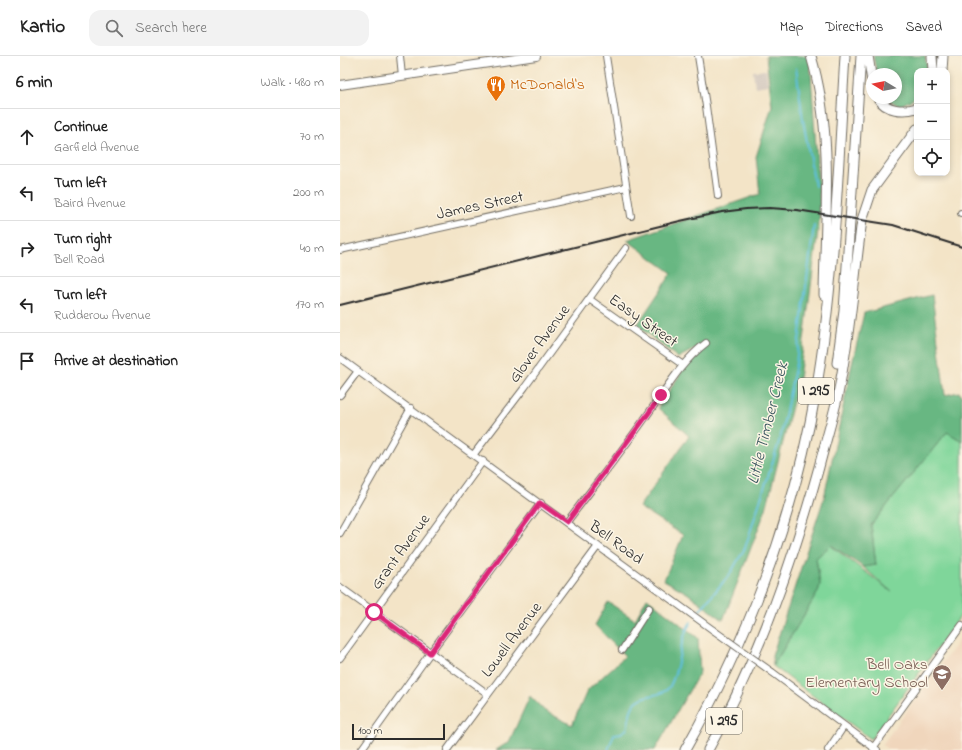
<!DOCTYPE html>
<meta charset="utf-8">
<style>
body{margin:0;font-family:"Indie Flower",sans-serif;background:#f2f2f2;color:#222}
.controls{position:absolute;right:12px;top:12px;display:grid;overflow:hidden;border-radius:8px;box-shadow:0 2px 6px #0003}
.controls button{width:36px;height:36px;display:grid;place-items:center;padding:0;border:0;border-bottom:1px solid #e0e0e0;background:#fff;color:#222;font:20px sans-serif}
.compass{position:absolute;left:526px;top:12px;width:36px;height:36px;border-radius:50%;background:#fff;box-shadow:0 2px 6px #0003;rotate:280deg}
.scale{position:absolute;left:12px;bottom:10px;width:93px;box-sizing:border-box;padding-left:4px;border:2px solid #2b2b2b;border-top:0;font-size:11px;line-height:14px;white-space:nowrap;color:#2b2b2b;-webkit-text-stroke:3px #fcf5e5;paint-order:stroke}
.stop{position:absolute;width:12px;height:12px;margin:-9px;border:3px solid #db2777;border-radius:50%;background:#fff}
.stop.end{background:#db2777;border-color:#fff;box-shadow:0 1px 4px #0008}
.list{margin:0;padding:0;list-style:none}
h2{display:flex;justify-content:space-between;align-items:center;height:52px;margin:0;padding:0 16px;font-size:17px}
h2 small{font-size:13px;font-weight:400;color:#767676}
.list li{display:grid;grid-template-columns:26px 1fr auto;gap:12px;align-items:center;box-sizing:border-box;height:56px;padding:0 16px;border-top:1px solid #e0e0e0}
.list b{display:block;font-size:15px;white-space:nowrap}
.list p{margin:0;font-size:13px;white-space:nowrap;color:#767676}
.list em{font-size:13px;font-style:normal;color:#767676}
.icon{flex:none;width:22px;height:22px;fill:none;stroke:currentColor;stroke-width:2;stroke-linecap:round;stroke-linejoin:round}
.map{position:relative;flex:none;width:622px;height:694px;overflow:hidden}
header{display:flex;align-items:center;gap:24px;box-sizing:border-box;height:56px;padding:0 20px;background:#fff;border-bottom:1px solid #e0e0e0}
header strong{font-size:19px}
nav{display:flex;gap:22px;margin-inline-start:auto;font-size:14px}
.search{width:280px;height:36px;background:#f2f2f2;display:flex;align-items:center;gap:10px;box-sizing:border-box;padding:0 14px;border-radius:12px;color:#767676;font-size:15px}
main{display:flex}
aside{flex:1;background:#fff}
.map>svg:first-child{display:block}
.built{fill:#f0d6bc}
.industrial{fill:#cec2b9}
.green{fill:#7fd69a;stroke:#558062}
.forest{fill:#67b782;stroke:#497156}
.lines{fill:none;stroke-linecap:round;stroke-linejoin:round}
.stream{stroke:#5ebfdd;stroke-width:2}
.minor-casing{stroke:#716c62;stroke-width:8}
.major-casing{stroke:#716c62;stroke-width:10}
.highway-casing{stroke:#716c62;stroke-width:11}
.minor{stroke:#fff;stroke-width:6}
.major{stroke:#fff;stroke-width:8}
.highway{stroke:#fff;stroke-width:9}
.rail{stroke:#2b2b2b;stroke-width:2}
.minor-bridge-casing{stroke:#716c62;stroke-width:8;stroke-linecap:butt}
.minor-bridge{stroke:#fff;stroke-width:6}
.route{stroke:#db2777;stroke-width:5}
.labels{text-anchor:middle;dominant-baseline:central;stroke-width:3;stroke-linejoin:round;paint-order:stroke}
.shield{fill:#fcf5e5;stroke:#6a6863;stroke-width:1}
.shield-label{font-size:15px;font-weight:bold;fill:#2b2b2b}
.food-label{font-size:16px;fill:#c56008;stroke:#fcf5e5;text-anchor:start}
.street-label{font-size:16px;fill:#2b2b2b;stroke:#fcf5e5}
.education-label{font-size:16px;fill:#785e54;stroke:#fcf5e5;text-anchor:end}
.water-label{font-size:17px;font-style:italic;fill:#3a5760;stroke:#fcf5e5}
</style>
<header>
<strong>Kartio</strong>
<div class="search"><svg class="icon" aria-label="search" viewBox="0 0 24 24"><circle cx="10" cy="10" r="6"/><path d="M15 15l6 6"/></svg>Search here</div>
<nav><a>Map</a><a>Directions</a><a>Saved</a></nav>
</header>
<main>
<aside>
<h2>6 min<small>Walk · 480 m</small></h2>
<ul class="list">
<li><svg class="icon" aria-label="ahead" viewBox="0 0 24 24"><path d="M12 20V5M6 11l6-6 6 6"/></svg><div><b>Continue</b><p>Garfield Avenue</p></div><em>70 m</em></li>
<li><svg class="icon" aria-label="left" viewBox="0 0 24 24"><path d="M17 20v-9H6M10 6l-5 5 5 5"/></svg><div><b>Turn left</b><p>Baird Avenue</p></div><em>200 m</em></li>
<li><svg class="icon" aria-label="right" viewBox="0 0 24 24"><path d="M7 20v-9h11M14 6l5 5-5 5"/></svg><div><b>Turn right</b><p>Bell Road</p></div><em>40 m</em></li>
<li><svg class="icon" aria-label="left" viewBox="0 0 24 24"><path d="M17 20v-9H6M10 6l-5 5 5 5"/></svg><div><b>Turn left</b><p>Rudderow Avenue</p></div><em>170 m</em></li>
<li><svg class="icon" aria-label="arrive" viewBox="0 0 24 24"><path d="M6 21V4h12l-3 4 3 4H6"/></svg><div><b>Arrive at destination</b></div></li>
</ul>
</aside>
<div class="map">
<svg width="622" height="694" viewBox="0 0 622 694">
<rect width="100%" height="100%" fill="#fcf5e5"/>
<filter id="ink" filterUnits="userSpaceOnUse"><feTurbulence type="fractalNoise" baseFrequency=".025" numOctaves="2"/><feDisplacementMap in="SourceGraphic" scale="8" xChannelSelector="R" yChannelSelector="G"/><feConvolveMatrix kernelMatrix="1 2 1 2 8 2 1 2 1" color-interpolation-filters="sRGB"/></filter>
<filter id="wash" filterUnits="userSpaceOnUse"><feTurbulence type="fractalNoise" baseFrequency=".012" numOctaves="4" result="noise"/><feDisplacementMap in="SourceGraphic" scale="16" xChannelSelector="R" yChannelSelector="G"/><feGaussianBlur stdDeviation="0.9" result="paint"/><feColorMatrix in="noise" values="0 0 0 0 0 0 0 0 0 0 0 0 0 0 0 0 0 1.4 0 .05"/><feComposite in="paint" operator="in"/></filter>
<g filter="url(#wash)">
<rect width="100%" height="100%" fill="#f3e4c7"/>
<path class="built" d="M 622,580 L 622,694 L 549,694 L 542,689 Z"/>
<path class="industrial" d="M 426,14 L 428,29 L 415,31 L 413,15 Z"/>
<path class="green" d="M 607,376 L 622,385 L 622,558 L 531,683 L 433,610 L 478,536 L 480,528 L 476,502 L 490,489 L 552,536 L 523,511 L 536,509 L 531,469 Z"/>
<path class="forest" d="M 426,0 L 467,0 L 470,4 L 480,150 L 479,167 L 459,323 L 426,453 L 383,564 L 347,537 L 324,524 L 343,479 L 299,451 L 349,380 L 318,352 L 358,291 L 338,302 L 297,269 L 332,217 L 287,184 L 420,138 L 416,101 L 432,50 Z
M 533,0 L 585,0 L 587,11 L 587,15 L 577,15 L 577,41 L 559,50 L 546,42 L 556,42 L 556,18 L 537,18 Z
M 592,239 L 605,339 L 619,336 L 622,341 L 622,385 L 607,376 L 531,469 L 536,509 L 523,511 L 491,489 L 476,502 L 480,528 L 478,536 L 433,610 L 432,600 L 484,442 L 512,308 L 524,257 Z
M 307,542 L 358,582 L 360,616 L 315,694 L 156,694 L 169,686 L 190,640 L 205,655 L 232,669 L 247,635 L 285,600 L 255,569 L 268,546 L 295,564 Z"/>
<g class="lines">
<path class="stream" d="M 456,12 L 463,64 L 475,130
M 360,554 L 390,518 L 405,492 L 433,405 L 441,379 L 456,307 L 474,169
M 268,694 L 274,678 L 281,677 L 287,673 C 289,666 289,658 292,652 C 299,635 321,644 330,630 C 341,611 338,585 351,566"/>
</g>
</g>
<g filter="url(#ink)">
<g class="lines">
<defs>
<path id="minor" d="M 60,0 L 62,20
M 266,0 L 291,160
M 358,0 L 366,50 L 378,140
M 621,157 L 622,157
M 0,194 L 286,131
M 249,243 L 343,309
M 0,302 L 373,574
M 0,339 L 18,315
M 134,398 L 185,331 L 286,192
M 227,466 C 254,430 282,395 308,358 C 326,333 341,306 366,287
M 0,477 L 71,352
M 0,531 L 148,638
M 282,594 L 309,552
M 0,602 L 143,405
M 432,616 L 537,694
M 533,692 L 622,569
M 21,694 L 90,597 L 201,447
M 107,694 L 258,490
M 488,694 L 504,670"/>
<path id="major" d="M 0,29 L 196,0"/>
<path id="highway" d="M 471,0 C 494,77 485,160 484,239
M 528,0 L 532,25
M 592,0 L 593,15
M 602,15 L 603,0
M 538,42 C 546,55 563,56 577,52
M 497,307 L 504,255 L 521,0
M 345,694 C 408,583 454,461 476,335 C 495,225 498,112 505,0
M 368,694 C 418,605 452,509 479,411 C 485,387 493,362 498,338 C 510,281 514,222 522,164 L 532,134 L 577,73"/>
</defs>
<use href="#minor" class="minor-casing"/>
<use href="#major" class="major-casing"/>
<use href="#highway" class="highway-casing"/>
<use href="#minor" class="minor"/>
<use href="#major" class="major"/>
<use href="#highway" class="highway"/>
<path class="rail" d="M 0,249 L 340,165 L 382,156 L 406,153 L 430,152 L 457,154 L 553,169 L 622,191"/>
<defs>
<path id="minor-bridge" d="M 373,574 L 432,616"/>
</defs>
<use href="#minor-bridge" class="minor-bridge-casing"/>
<use href="#minor-bridge" class="minor-bridge"/>
</g>
</g>
<g class="lines" filter="url(#ink)">
<path class="route" d="M 34,556 L 90,597 L 200,447 L 227,466 L 308,358 L 321,339"/>
</g>
<defs>
<symbol id="restaurant-pin" viewBox="-11 -11 22 30"><path d="M0 17L-7.5 6A9.5 9.5 0 1 1 7.5 6Z" fill="#e8710a" stroke="#fcf5e5"/><path d="M-5-6h1v4h1v-4h1v4h1v-4h1v5L-1.5 .5V6h-2V.5L-5-1ZM5-6V6H3V1.5H1.5Q1.5-4 5-6Z" fill="#fff"/></symbol>
<symbol id="school-pin" viewBox="-11 -11 22 30"><path d="M0 17L-7.5 6A9.5 9.5 0 1 1 7.5 6Z" fill="#8d6e63" stroke="#fcf5e5"/><path d="M0-5L7-2L0 1L-7-2ZM-4 1L0 2.5L4 1V4Q0 6-4 4Z" fill="#fff"/></symbol>
</defs>
<g fill-rule="evenodd">
<use href="#restaurant-pin" x="145" y="18" width="22" height="30"/>
<use href="#school-pin" x="591" y="607" width="22" height="30"/>
</g>
<g class="labels">
<g class="shield">
<rect x="458" y="322" width="36" height="26" rx="3"/>
<rect x="366" y="652" width="36" height="26" rx="3"/>
</g>
<g class="shield-label">
<text x="476" y="335">I 295</text>
<text x="384" y="665">I 295</text>
</g>
<g class="food-label">
<text x="170" y="29">McDonald's</text>
</g>
<g class="street-label">
<text transform="translate(140 150) rotate(-12)">James Street</text>
<text transform="translate(303 265) rotate(35)">Easy Street</text>
<text transform="translate(200 288) rotate(-54)">Glover Avenue</text>
<text transform="translate(276 487) rotate(36)">Bell Road</text>
<text transform="translate(61 496) rotate(-54)">Grant Avenue</text>
<text transform="translate(172 584) rotate(-53)">Lowell Avenue</text>
</g>
<g class="education-label">
<text x="588" y="609">Bell Oaks<tspan x="588" dy="18">Elementary School</tspan></text>
</g>
<g class="water-label">
<text transform="translate(428 367) rotate(-76)">Little Timber Creek</text>
</g>
</g>
</svg>
<div class="controls">
<button>+</button>
<button>−</button>
<button><svg class="icon" aria-label="locate" viewBox="0 0 24 24"><circle cx="12" cy="12" r="6"/><path d="M12 2v4M12 18v4M2 12h4M18 12h4"/></svg></button>
</div>
<svg class="compass" viewBox="-18 -18 36 36"><path d="M0-13l5 13h-10z" fill="#e53935"/><path d="M0 13l5-13h-10z" fill="#767676"/></svg>
<div class="scale">100 m</div>
<div class="stop" style="left:34px;top:556px"></div>
<div class="stop end" style="left:321px;top:339px"></div>
</div>
</main>
